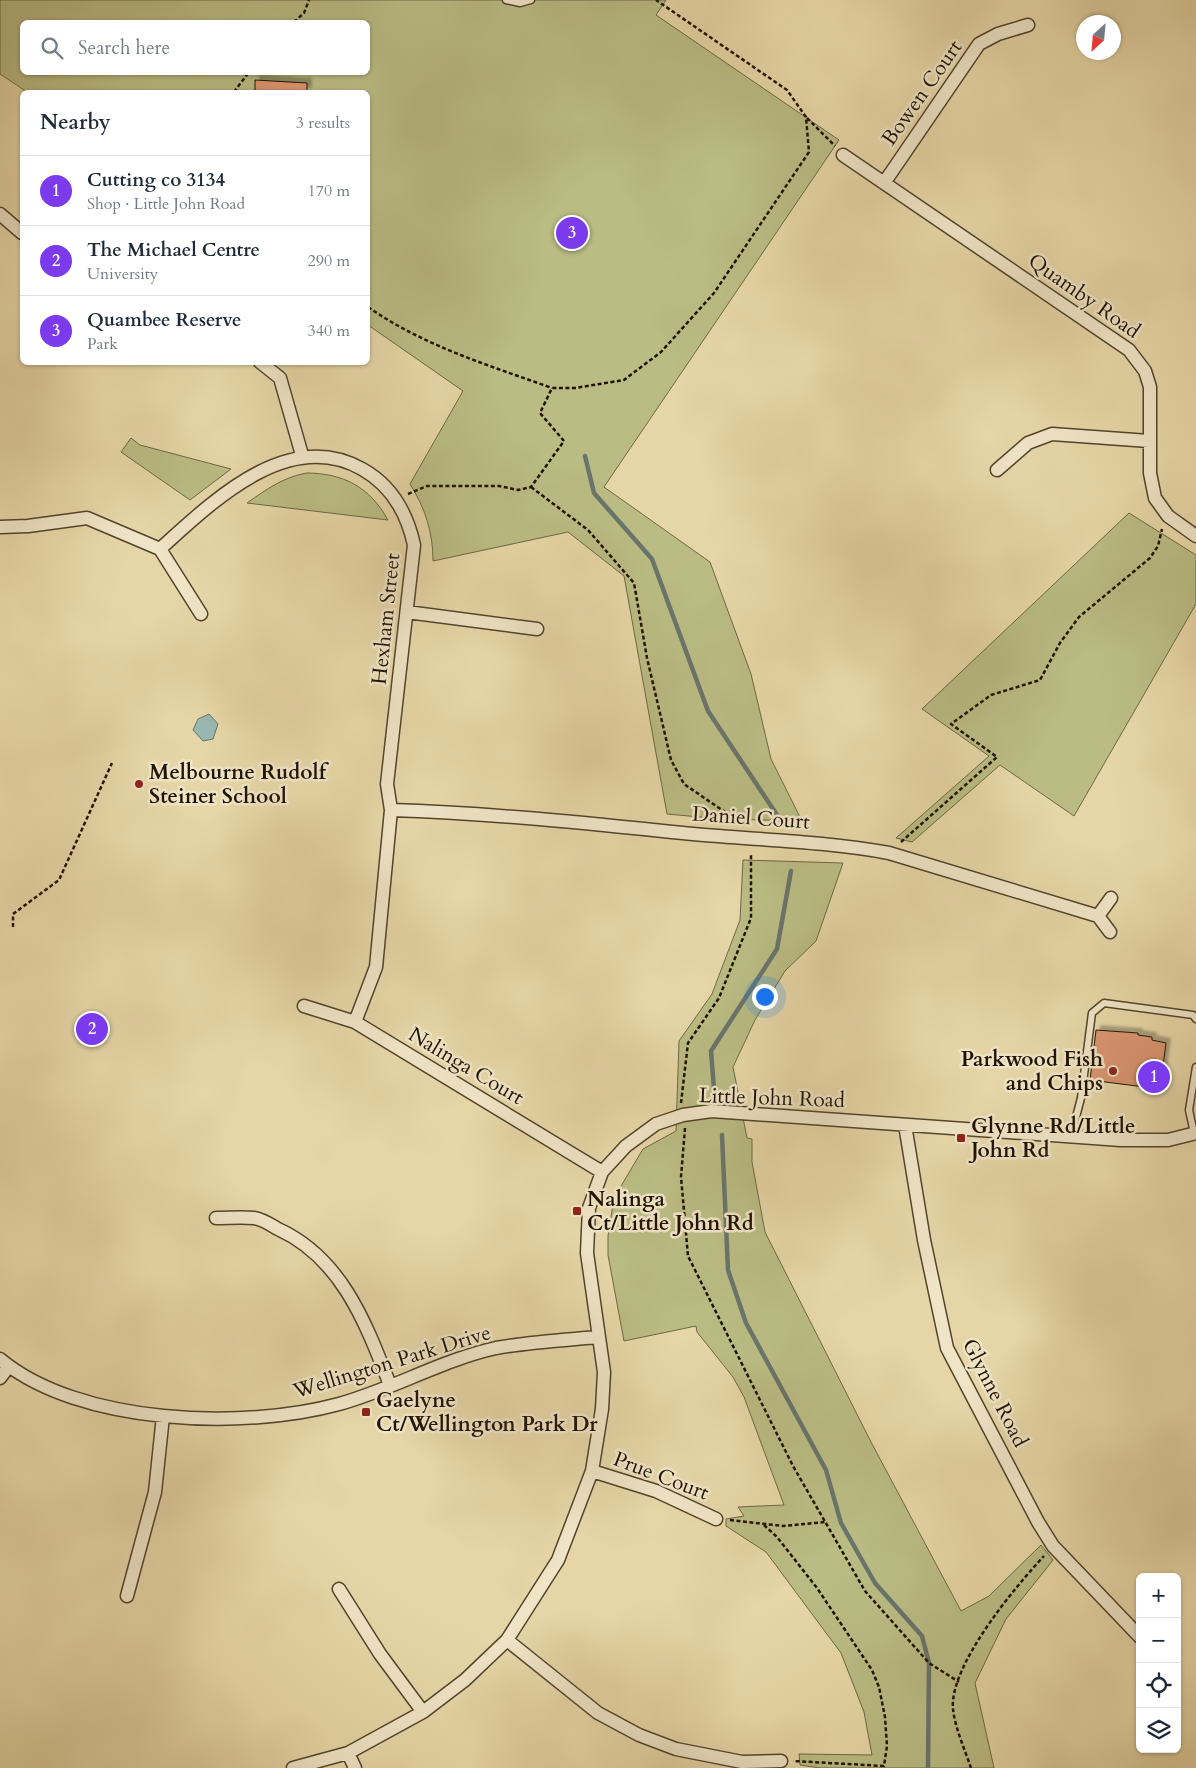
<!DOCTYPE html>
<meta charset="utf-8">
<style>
body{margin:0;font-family:Cardo,serif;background:#f6f6f7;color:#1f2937}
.controls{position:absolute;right:15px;bottom:15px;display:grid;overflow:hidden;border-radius:8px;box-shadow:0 1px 4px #0004}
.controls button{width:45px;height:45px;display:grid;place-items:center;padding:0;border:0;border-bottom:1px solid #e0e1e3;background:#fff;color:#1f2937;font:25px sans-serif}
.compass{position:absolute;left:1076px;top:15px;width:45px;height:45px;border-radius:50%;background:#fff;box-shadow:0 1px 4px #0004;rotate:206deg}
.you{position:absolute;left:764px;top:996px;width:18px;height:18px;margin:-12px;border:4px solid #fff;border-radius:50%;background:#1a73e8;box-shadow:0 0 0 8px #1a73e833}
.badge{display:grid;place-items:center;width:32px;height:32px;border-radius:50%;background:#7c3aed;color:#fff;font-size:16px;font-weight:700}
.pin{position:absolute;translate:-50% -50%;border:2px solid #fff;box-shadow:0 1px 5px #0006}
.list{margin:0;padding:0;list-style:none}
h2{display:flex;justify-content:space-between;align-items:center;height:65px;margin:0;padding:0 20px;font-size:21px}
h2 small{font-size:16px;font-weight:400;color:#747a83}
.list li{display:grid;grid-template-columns:32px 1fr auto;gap:15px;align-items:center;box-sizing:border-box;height:70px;padding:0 20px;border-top:1px solid #e0e1e3}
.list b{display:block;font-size:19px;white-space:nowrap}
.list p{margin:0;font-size:16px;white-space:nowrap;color:#747a83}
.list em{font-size:16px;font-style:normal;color:#747a83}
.icon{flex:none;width:28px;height:28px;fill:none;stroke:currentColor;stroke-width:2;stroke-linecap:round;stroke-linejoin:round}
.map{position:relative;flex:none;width:1196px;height:1768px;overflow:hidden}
.search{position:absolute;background:#fff;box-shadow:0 1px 4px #0004;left:20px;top:20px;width:350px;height:55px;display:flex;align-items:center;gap:12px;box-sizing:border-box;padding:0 18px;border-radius:8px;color:#747a83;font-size:19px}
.panel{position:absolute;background:#fff;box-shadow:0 1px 4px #0004;left:20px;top:90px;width:350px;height:275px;border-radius:8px}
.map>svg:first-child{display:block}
.green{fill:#babc84;stroke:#6d6843;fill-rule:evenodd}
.water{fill:#99b7b1;stroke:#69756b}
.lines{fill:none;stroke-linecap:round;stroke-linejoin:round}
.stream{stroke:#69756b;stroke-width:4.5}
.building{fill:#da9570;stroke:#201302;filter:url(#shadow)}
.lane-casing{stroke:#52442b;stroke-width:9}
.street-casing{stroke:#52442b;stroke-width:15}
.path{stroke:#201302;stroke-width:2.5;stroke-dasharray:4 2.5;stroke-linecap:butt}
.lane{stroke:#efe4c6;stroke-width:6}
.street{stroke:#efe4c6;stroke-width:12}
.poi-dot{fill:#8f2418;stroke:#efe4c6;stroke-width:2}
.labels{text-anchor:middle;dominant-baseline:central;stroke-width:5;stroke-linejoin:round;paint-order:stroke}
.street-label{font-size:21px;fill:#201302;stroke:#efe4c6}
.poi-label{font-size:21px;font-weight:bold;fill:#201302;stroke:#efe4c6;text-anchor:start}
</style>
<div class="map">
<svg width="1196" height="1768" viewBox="0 0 1196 1768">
<defs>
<filter id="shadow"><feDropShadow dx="4.5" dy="-4.5" stdDeviation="1" flood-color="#0004"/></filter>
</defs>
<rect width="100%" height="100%" fill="#e6d6a7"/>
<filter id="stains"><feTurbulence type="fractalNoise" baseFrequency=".004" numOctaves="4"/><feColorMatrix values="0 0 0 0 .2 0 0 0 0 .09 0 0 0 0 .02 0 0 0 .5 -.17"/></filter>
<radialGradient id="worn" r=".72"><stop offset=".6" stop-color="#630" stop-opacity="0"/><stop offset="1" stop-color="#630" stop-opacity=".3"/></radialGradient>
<path class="green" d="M 0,0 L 666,0 L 656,15 L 839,140 L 604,487 L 710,562 L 751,674 L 771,759 L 802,821 L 721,819 L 667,814 L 624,576 L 568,532 L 433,561 C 433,532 425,508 410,484 L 463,391 L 368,325 L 368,92 L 27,92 L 0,74 ZM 22,22 L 368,22 L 368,72 L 22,72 Z
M 131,438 L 140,445 L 231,469 L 190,500 L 121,452 Z
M 306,473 C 343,473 370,487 388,520 L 247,503 C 267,489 282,478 306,473 Z
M 1129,513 L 1196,555 L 1196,604 L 1074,816 L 1000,765 L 912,842 L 896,838 L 989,756 L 922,709 Z
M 743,860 L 843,863 L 816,941 L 785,971 L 755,1020 L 733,1067 L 747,1138 L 752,1139 L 752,1162 L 765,1232 L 871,1442 L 961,1611 L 989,1596 L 1041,1545 L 1053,1560 L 1006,1619 L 975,1683 L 994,1768 L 820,1768 L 800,1765 L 799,1754 L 872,1755 L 864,1712 L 841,1653 L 766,1552 L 726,1526 L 726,1519 L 744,1516 L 738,1507 L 784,1505 L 744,1397 L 733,1377 L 697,1332 L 696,1326 L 624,1341 L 608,1255 L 608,1236 L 614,1198 L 643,1149 L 676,1131 L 679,1041 L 712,994 L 740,920 Z"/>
<path class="water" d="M 209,714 L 218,724 L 213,739 L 203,741 L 193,730 L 198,719 Z"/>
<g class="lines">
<path class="stream" d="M 585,456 L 594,493 L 652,559 L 708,711 L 783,824
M 714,1089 L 711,1051 L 777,949 L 791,871
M 722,1135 L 728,1270 L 746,1323 L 826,1470 L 841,1523 L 875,1583 L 922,1636 L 929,1663 L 928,1768"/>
</g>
<path class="building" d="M 255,80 L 307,83 L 307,92 L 255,92 Z
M 1096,1030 L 1138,1033 L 1138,1035 L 1152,1037 L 1152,1040 L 1166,1043 L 1160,1089 L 1090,1080 Z"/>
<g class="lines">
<defs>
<path id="lane" d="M 506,0 L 520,3 L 531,0
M 1194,1133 L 1189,1110 L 1196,1067
M 1071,1136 L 1081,1098 L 1092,1013 L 1104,1003 L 1193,1015 L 1196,1019"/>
<path id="street" d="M 843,155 L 1129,350 L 1145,371 L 1150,387 L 1150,473 L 1155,498 L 1168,516 L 1196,536
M 884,183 L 979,44 L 998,34 L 1028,25
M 0,214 L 22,233
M 260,362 L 280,378 L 302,455
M 997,470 L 1028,443 L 1052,434 L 1149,441
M 0,527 L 28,526 L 87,518 L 160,549 L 201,614
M 160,549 C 212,502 288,427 362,469 C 391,485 407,513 414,545 L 387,784 L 391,810 L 376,967 L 355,1022
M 407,612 L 537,629
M 391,810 C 492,813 593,824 693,834 C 758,840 824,841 889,853 L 1098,916 L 1110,932
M 1098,916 L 1111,898
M 304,1006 L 355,1022 L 602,1172
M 905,1125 L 924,1240 L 947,1348 L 1038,1522 L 1053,1546 L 1140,1637
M 216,1218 C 228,1218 242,1217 254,1218 C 262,1219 271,1225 278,1229 C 342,1258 366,1324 390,1385
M 0,1359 C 79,1425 244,1430 339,1404 C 393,1389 442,1360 496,1348 C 529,1342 565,1340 598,1337
M 0,1378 L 9,1366
M 592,1471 L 656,1491 L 716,1519
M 339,1589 L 380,1654 L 423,1712
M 127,1596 L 155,1492 L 163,1416
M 507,1640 L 598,1713 L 639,1735 L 676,1749 L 742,1762 L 781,1761
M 348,1753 L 355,1768
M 293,1768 L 348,1753 L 423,1712 L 465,1680 L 507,1640 L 558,1560 L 592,1471 L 602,1409 L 604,1372 L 587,1253 L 589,1208 L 602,1172 L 626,1146 L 656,1124 L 683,1115 L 712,1111 L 1121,1140 L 1168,1140 L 1196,1133"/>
</defs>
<use href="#lane" class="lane-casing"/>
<use href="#street" class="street-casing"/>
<path class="path" d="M 294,22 L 304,13 L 309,0
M 234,92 L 249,72
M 807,118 L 835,146
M 368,307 C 424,346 488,365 552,388
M 531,487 L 588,530 L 634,583 L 647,658 L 671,760 L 684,784 L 741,823
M 408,494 L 427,486 L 499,486 L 518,490 L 531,487 L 564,441 L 540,413 L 552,388 L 575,388 L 624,380 L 661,352 L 714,293 L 809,152 L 806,117 L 787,90 L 656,0
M 901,842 L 997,757 L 951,724 L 991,695 L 1040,680 L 1060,643 L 1079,617 L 1150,558 L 1158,546 L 1162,529
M 13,927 L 13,914 L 59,880 L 112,763
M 681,1103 L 688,1043 L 719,998 L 751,918 L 751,853
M 685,1128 L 681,1177 L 688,1256 L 793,1466 L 865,1591 L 929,1663 L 959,1682
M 730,1520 L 783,1526 L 825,1522
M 764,1525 L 777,1537 L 817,1588 L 872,1670 L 879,1687 L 885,1717 L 887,1746 L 884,1766 L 793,1761
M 971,1768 C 965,1750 955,1728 953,1709 C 949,1666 1015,1587 1044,1556"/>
<use href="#lane" class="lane"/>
<use href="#street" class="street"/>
</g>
<g class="poi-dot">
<circle cx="139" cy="784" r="5"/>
<circle cx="1113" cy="1071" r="5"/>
<rect x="956" y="1133" width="10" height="10" rx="2.5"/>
<rect x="572" y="1206" width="10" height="10" rx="2.5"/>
<rect x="361" y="1407" width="10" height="10" rx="2.5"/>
</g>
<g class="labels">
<g class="street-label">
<text transform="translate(922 93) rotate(-55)">Bowen Court</text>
<text transform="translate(1084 296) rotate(35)">Quamby Road</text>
<text transform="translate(386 619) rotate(-84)">Hexham Street</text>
<text transform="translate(751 818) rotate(4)">Daniel Court</text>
<text transform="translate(466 1066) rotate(31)">Nalinga Court</text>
<text transform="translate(772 1098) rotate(2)">Little John Road</text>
<text transform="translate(392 1362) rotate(-17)">Wellington Park Drive</text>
<text transform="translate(995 1393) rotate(63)">Glynne Road</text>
<text transform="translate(661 1476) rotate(21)">Prue Court</text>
</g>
<g class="poi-label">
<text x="149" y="772">Melbourne Rudolf<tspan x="149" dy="24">Steiner School</tspan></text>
<text x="1103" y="1059" text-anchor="end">Parkwood Fish<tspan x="1103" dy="24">and Chips</tspan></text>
<text x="971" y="1126">Glynne Rd/Little<tspan x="971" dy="24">John Rd</tspan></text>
<text x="587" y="1199">Nalinga<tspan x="587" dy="24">Ct/Little John Rd</tspan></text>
<text x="376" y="1400">Gaelyne<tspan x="376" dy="24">Ct/Wellington Park Dr</tspan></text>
</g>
</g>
<rect width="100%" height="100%" filter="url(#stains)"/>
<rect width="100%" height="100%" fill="url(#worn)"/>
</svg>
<div class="controls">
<button>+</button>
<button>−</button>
<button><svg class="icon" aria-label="locate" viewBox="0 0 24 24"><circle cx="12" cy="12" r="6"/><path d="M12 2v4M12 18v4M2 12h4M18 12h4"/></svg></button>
<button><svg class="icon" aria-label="layers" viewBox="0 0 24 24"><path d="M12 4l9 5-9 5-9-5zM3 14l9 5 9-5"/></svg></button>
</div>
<svg class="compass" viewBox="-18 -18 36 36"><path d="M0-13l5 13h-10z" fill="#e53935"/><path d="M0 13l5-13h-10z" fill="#747a83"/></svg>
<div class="you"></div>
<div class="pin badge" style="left:1154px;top:1077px">1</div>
<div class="pin badge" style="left:92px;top:1029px">2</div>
<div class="pin badge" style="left:572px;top:233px">3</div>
<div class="search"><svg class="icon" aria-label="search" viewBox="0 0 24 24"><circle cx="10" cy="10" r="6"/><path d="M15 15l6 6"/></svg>Search here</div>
<section class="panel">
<h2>Nearby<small>3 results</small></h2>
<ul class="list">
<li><span class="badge">1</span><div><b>Cutting co 3134</b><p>Shop · Little John Road</p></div><em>170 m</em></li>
<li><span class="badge">2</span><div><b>The Michael Centre</b><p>University</p></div><em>290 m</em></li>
<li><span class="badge">3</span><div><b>Quambee Reserve</b><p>Park</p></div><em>340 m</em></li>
</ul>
</section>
</div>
